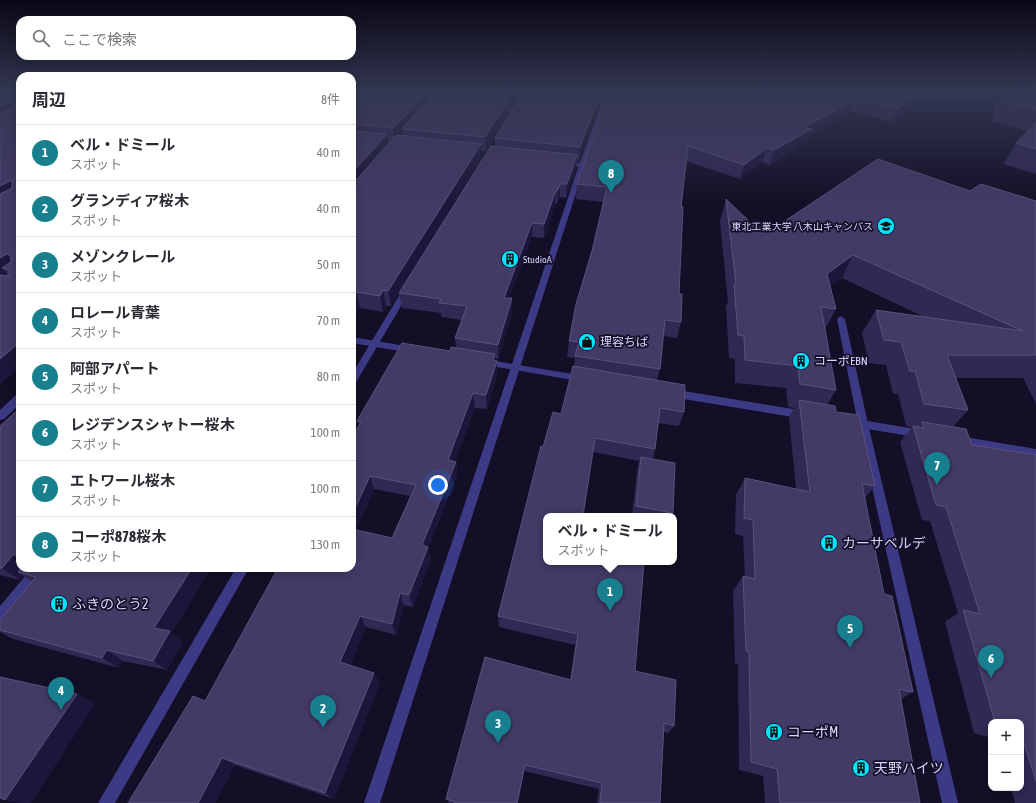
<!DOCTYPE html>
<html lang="ja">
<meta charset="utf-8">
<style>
body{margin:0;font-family:"Asap Condensed","Noto Sans JP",sans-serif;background:#f7f7f7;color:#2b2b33}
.controls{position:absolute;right:12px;bottom:12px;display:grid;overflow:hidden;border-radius:8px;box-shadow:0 2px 10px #0003}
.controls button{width:36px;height:36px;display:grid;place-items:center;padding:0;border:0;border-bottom:1px solid #e1e1e2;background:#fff;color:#2b2b33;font:20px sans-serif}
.you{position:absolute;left:438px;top:485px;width:14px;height:14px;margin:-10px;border:3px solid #fff;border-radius:50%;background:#1a73e8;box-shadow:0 0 0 6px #1a73e833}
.badge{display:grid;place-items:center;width:26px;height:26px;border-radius:50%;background:#187f8f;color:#fff;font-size:13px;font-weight:700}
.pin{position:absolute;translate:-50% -33px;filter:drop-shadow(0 1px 2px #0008)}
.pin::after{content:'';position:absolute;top:21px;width:14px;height:12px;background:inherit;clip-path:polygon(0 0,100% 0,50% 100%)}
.popup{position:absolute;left:543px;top:513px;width:134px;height:52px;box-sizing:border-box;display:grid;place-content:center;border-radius:8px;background:#fff;filter:drop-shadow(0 1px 3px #0005);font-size:13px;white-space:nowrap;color:#7c7c81}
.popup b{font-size:15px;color:#2b2b33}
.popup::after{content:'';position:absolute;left:50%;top:100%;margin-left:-8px;border:8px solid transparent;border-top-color:#fff}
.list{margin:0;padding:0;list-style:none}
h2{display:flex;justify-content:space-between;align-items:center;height:52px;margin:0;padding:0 16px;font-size:17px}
h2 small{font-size:13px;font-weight:400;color:#7c7c81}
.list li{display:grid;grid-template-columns:26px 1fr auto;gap:12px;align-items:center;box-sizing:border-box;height:56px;padding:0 16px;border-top:1px solid #e1e1e2}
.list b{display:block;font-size:15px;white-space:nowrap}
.list p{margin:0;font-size:13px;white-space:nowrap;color:#7c7c81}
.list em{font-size:13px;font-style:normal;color:#7c7c81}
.icon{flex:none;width:22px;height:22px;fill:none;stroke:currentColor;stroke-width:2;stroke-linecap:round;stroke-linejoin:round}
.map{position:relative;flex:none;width:1036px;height:803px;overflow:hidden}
.search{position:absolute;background:#fff;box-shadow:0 2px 10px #0003;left:16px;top:16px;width:340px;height:44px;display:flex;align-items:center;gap:10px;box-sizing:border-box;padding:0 14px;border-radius:12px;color:#7c7c81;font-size:15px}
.panel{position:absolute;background:#fff;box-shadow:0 2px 10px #0003;left:16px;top:72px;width:340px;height:500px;border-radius:12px}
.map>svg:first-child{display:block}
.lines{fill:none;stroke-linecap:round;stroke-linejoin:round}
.minor{fill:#3d3a85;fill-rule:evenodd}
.tertiary{fill:#3d3a85;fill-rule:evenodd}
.wall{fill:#312854;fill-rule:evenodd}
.shaded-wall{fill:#1d163a}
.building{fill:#433a66;stroke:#5a527e}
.labels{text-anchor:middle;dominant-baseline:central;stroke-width:3.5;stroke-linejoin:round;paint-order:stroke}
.far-poi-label{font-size:10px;fill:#d9d4ff;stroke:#130f26;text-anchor:end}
.poi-label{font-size:12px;fill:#d9d4ff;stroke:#130f26;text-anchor:start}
.near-poi-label{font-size:14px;fill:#d9d4ff;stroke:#130f26;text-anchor:start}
</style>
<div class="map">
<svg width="1036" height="803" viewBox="0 0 1036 803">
<rect width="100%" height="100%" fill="#130f26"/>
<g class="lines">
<path class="minor" d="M 585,91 L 591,91 L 607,105 L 585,165 L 380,803 L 364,803 L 579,165 L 601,105 Z
M 407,286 L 411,289 L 355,384 L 352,385 L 352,374 L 403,289 Z
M 841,316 L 845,319 L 868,424 L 958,803 L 942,803 L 858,424 L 837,319 Z
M 20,394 L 20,404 L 4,419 L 0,420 L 0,410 L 16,395 Z
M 32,568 L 46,568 L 5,621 L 0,623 L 0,606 Z
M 236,568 L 249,568 L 115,803 L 98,803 Z"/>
<path class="tertiary" d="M 979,91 L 990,91 L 1036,97 L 1036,101 L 981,93 Z
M 564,161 L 582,163 L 585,165 L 582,167 L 562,164 L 562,162 Z
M 352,337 L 412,347 L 417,350 L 412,353 L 352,343 Z
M 483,359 L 584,376 L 589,379 L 584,382 L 480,364 L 478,362 L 480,360 Z
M 671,389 L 805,411 L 809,412 L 810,415 L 809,418 L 805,419 L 671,397 L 666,393 Z
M 849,418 L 922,430 L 926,431 L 927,434 L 926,437 L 922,438 L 849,426 L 845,425 L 844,422 L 845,419 Z
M 959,436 L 1036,449 L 1036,457 L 955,443 L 954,440 L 955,437 Z"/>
</g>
<path class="wall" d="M 0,91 L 20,366 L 0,384 Z
M 352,91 L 522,91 L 486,151 L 481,151 L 482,158 L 391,306 L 386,306 L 383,312 L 360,308 L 352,321 Z
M 524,91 L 926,91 L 923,97 L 891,122 L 852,111 L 809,136 L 806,143 L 770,165 L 762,162 L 740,179 L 686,161 L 681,207 L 679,294 L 681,322 L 677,338 L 663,336 L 660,369 L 657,380 L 684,412 L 679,426 L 658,423 L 655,449 L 653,459 L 673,513 L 672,516 L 632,516 L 637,471 L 639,461 L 593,452 L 546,516 L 635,671 L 674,726 L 668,733 L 664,732 L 660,803 L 597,803 L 599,789 L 524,771 L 518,803 L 449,803 L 446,799 L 570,680 L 575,645 L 499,627 L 498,616 L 543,447 L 561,414 L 574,367 L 575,358 L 567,357 L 569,341 L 592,251 L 603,202 L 576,199 L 577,184 L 606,102 L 600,97 L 599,105 L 579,161 L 577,161 L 576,168 L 566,198 L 560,197 L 557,204 L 555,203 L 544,238 L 532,237 L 509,298 L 512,313 L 498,359 L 495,359 L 497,375 L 487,409 L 475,408 L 455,461 L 456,462 L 457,475 L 428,549 L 431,559 L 413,607 L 404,605 L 396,635 L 366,627 L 350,665 L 380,682 L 334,799 L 235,765 L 215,803 L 205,701 L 352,568 L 359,425 L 357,421 L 450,351 L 456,348 L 455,338 L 462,320 L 441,317 L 441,313 L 402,308 L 399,293 L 495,147 L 495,138 ZM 374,489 L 410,496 L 392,538 L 356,530 Z
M 1003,91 L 1036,91 L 1036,174 L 1003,164 L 1016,143 L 1028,131 L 992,121 L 996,102 Z
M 970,191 L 1036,201 L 1036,404 L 1023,378 L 956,378 L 968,410 L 953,427 L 972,445 L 1036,455 L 1036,803 L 1015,803 L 1011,788 L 1021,788 L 1021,722 L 991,722 L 991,738 L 974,733 L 945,622 L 958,613 L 930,521 L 922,520 L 900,442 L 912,427 L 906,426 L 898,394 L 893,394 L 886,365 L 869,363 L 862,333 L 876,310 L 924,317 L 842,278 L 830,286 L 836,309 L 825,329 L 836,390 L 827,405 L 836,412 L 875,486 L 865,498 L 884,594 L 913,692 L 901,699 L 920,803 L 765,803 L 763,776 L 739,770 L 738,664 L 735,664 L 733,591 L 743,576 L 745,577 L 743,536 L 735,534 L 736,495 L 745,478 L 796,489 L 789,417 L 794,408 L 788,407 L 786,388 L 735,383 L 735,359 L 729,358 L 726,307 L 728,302 L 720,221 L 726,199 L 755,227 L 773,229 Z
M 20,408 L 20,568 L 211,568 L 171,633 L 183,642 L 167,670 L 123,661 L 119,668 L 13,639 L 0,632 L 0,620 L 32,582 L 23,576 L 20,580 L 0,575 L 0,426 Z"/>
<path class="shaded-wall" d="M 428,91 L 441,91 L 402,129 L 403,134 L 395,142 L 393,128 Z
M 514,91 L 522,91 L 486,151 L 485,137 Z
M 920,91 L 926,91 L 923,97 L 891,122 L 897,109 Z
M 601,92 L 599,105 L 579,161 L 580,147 Z
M 858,98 L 852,111 L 809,136 L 806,143 L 770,165 L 774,150 L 805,127 Z
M 13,101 L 20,112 L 0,121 L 0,107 Z
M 387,134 L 390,148 L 352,192 L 352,173 Z
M 481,144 L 482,158 L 391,306 L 388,291 Z
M 767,148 L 762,162 L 740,179 L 744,165 Z
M 577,155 L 576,168 L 566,198 L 567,184 Z
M 12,180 L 20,191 L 0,203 L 0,186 Z
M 560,184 L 560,197 L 557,204 L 558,190 Z
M 556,190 L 555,203 L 544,238 L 544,224 Z
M 532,223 L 532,237 L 504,312 L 504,298 Z
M 7,254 L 17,268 L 10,270 L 2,268 L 7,274 L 0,279 L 0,258 Z
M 853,255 L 842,278 L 816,297 L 827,274 Z
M 383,290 L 386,306 L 383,312 L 380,296 Z
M 356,292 L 360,308 L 352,321 L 352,298 Z
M 512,298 L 512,313 L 498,359 L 498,345 Z
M 20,342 L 20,366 L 0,384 L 0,359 Z
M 495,354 L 496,365 L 497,361 L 497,375 L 487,409 L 486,395 L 493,360 Z
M 473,393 L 475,408 L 450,474 L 448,460 Z
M 456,462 L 457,475 L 428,549 L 431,559 L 413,607 L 409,595 L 422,545 Z
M 370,476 L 374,489 L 352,540 L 352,515 Z
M 13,555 L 20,559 L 20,568 L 30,568 L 18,572 L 23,576 L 20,580 L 2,568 Z
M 192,568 L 211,568 L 171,633 L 183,642 L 167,670 L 153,661 L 154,628 Z
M 400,593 L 404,605 L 396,635 L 392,624 Z
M 360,616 L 366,627 L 347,672 L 340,662 Z
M 107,650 L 123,661 L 119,668 L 102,658 Z
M 374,673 L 380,682 L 334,799 L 325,793 Z
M 77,694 L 96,703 L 31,803 L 19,803 L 5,800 Z
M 222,758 L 235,765 L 215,803 L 198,803 Z
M 525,765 L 524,771 L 518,803 L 517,803 Z"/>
<path class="building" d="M 0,91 L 20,91 L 20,342 L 0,359 L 0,275 L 9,276 L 10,270 L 2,268 L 11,262 L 11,255 L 7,254 L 0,258 L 0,194 L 12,188 L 12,180 L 0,186 L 0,113 L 13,108 L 13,101 L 0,107 Z
M 352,91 L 428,91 L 393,128 L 352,124 Z
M 436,91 L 514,91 L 485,137 L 402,129 Z
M 524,91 L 599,91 L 601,92 L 580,147 L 495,138 Z
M 609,91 L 920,91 L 897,109 L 858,98 L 805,127 L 812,129 L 774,150 L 767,148 L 744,165 L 688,146 L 681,207 L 683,207 L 679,294 L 682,294 L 681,322 L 665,320 L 660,369 L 575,356 L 579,342 L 569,341 L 576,304 L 592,251 L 607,187 L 577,184 Z
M 1006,91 L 1036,91 L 1036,110 L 1003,102 Z
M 1036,122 L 1036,149 L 1016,143 Z
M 352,131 L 387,134 L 352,173 Z
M 396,135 L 481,144 L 388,291 L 383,290 L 380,296 L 356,292 L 352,298 L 352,185 Z
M 491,146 L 577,155 L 567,184 L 560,184 L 558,190 L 556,190 L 544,224 L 532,223 L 504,298 L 512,298 L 498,345 L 455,338 L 467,306 L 439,303 L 441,299 L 399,293 Z
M 878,159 L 970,191 L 981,184 L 1036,201 L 1036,355 L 947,355 L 968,410 L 924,404 L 915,371 L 910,371 L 901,342 L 884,340 L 876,310 L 1023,331 L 853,255 L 827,274 L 836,309 L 821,307 L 836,390 L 800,384 L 798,366 L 745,360 L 744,336 L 738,335 L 734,284 L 736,284 L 726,199 L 755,227 L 773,229 Z
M 402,343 L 450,351 L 451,347 L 495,354 L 493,360 L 497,361 L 486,395 L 473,393 L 448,460 L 456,462 L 422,545 L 428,547 L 409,595 L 400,593 L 392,624 L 360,616 L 340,662 L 374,673 L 325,793 L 222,758 L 198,803 L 128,803 L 193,696 L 205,701 L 278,568 L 352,568 L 352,529 L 392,538 L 416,485 L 370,476 L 352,515 L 352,438 L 361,422 L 357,421 Z
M 573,366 L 685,385 L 684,412 L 660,408 L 655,449 L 595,438 L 583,516 L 546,516 L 546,562 L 644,562 L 635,671 L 676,680 L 674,726 L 664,723 L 660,803 L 600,803 L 602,783 L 525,765 L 517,803 L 454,803 L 454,801 L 446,799 L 485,657 L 571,680 L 578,634 L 498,616 L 541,446 L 543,447 L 553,412 L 561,414 Z
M 799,400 L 835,406 L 836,412 L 859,415 L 875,486 L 862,484 L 884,594 L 892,596 L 913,692 L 899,689 L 920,803 L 780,803 L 777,769 L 751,762 L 749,652 L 746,651 L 743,576 L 755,579 L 753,520 L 744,518 L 745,478 L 810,492 Z
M 20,408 L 20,554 L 13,555 L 2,568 L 0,568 L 0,426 Z
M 922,422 L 966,429 L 972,445 L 1036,455 L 1036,781 L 1021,733 L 1021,722 L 995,722 L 963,610 L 980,614 L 946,507 L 936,505 L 913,426 L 924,428 Z
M 641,457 L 675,463 L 673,513 L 636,506 Z
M 21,568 L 192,568 L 154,628 L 170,631 L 153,661 L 107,650 L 102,658 L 0,630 L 0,620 L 36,577 L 18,572 Z
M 0,677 L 77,694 L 5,800 L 0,798 Z"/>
<linearGradient id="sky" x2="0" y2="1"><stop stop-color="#0a0815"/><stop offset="0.45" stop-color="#333752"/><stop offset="1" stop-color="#333752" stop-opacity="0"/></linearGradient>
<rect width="1036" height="203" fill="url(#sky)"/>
<defs>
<symbol id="university-disc" viewBox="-11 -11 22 22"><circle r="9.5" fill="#00e5ff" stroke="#130f26"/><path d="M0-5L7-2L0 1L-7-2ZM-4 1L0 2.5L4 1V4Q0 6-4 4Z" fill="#111"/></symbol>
<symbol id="building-disc" viewBox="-11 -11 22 22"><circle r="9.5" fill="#00e5ff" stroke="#130f26"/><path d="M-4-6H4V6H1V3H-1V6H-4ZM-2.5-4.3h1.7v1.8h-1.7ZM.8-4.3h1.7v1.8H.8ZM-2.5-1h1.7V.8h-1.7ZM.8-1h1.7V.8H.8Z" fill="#111"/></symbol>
<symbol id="shop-disc" viewBox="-11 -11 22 22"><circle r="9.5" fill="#00e5ff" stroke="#130f26"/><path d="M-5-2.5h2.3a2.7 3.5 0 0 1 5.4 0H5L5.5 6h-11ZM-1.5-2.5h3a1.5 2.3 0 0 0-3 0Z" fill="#111"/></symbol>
</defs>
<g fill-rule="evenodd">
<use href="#university-disc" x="876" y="216" width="20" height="20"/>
<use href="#building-disc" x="500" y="249" width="20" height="20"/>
<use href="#shop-disc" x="577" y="332" width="20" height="20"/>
<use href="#building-disc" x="791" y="351" width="20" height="20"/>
<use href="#building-disc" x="819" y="533" width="20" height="20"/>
<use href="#building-disc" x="49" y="594" width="20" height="20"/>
<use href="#building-disc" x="764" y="722" width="20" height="20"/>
<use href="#building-disc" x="851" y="758" width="20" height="20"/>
</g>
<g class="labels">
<g class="far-poi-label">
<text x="873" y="226">東北工業大学 八木山キャンパス</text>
<text x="523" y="259" text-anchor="start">StudioA</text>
</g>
<g class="poi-label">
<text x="600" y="342">理容ちば</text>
<text x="814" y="361">コーポEBN</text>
</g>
<g class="near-poi-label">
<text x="842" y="543">カーサベルデ</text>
<text x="72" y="604">ふきのとう2</text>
<text x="787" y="732">コーポM</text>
<text x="874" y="768">天野ハイツ</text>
</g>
</g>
</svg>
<div class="controls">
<button>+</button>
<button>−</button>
</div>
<div class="you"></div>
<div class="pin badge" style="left:610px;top:611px">1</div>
<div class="popup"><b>ベル・ドミール</b>スポット</div>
<div class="pin badge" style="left:323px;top:728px">2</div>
<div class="pin badge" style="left:498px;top:743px">3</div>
<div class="pin badge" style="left:61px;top:710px">4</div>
<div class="pin badge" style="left:850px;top:648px">5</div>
<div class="pin badge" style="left:991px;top:678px">6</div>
<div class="pin badge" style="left:937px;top:485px">7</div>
<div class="pin badge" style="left:611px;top:193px">8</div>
<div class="search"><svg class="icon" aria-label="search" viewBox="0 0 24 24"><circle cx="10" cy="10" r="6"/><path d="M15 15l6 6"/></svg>ここで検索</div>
<section class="panel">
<h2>周辺<small>8件</small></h2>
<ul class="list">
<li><span class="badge">1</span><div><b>ベル・ドミール</b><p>スポット</p></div><em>40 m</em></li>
<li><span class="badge">2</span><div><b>グランディア桜木</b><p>スポット</p></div><em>40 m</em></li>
<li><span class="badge">3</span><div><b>メゾンクレール</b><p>スポット</p></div><em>50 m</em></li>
<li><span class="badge">4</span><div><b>ロレール青葉</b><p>スポット</p></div><em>70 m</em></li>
<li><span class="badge">5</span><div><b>阿部アパート</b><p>スポット</p></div><em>80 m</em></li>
<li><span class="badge">6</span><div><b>レジデンスシャトー桜木</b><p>スポット</p></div><em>100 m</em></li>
<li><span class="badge">7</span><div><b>エトワール桜木</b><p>スポット</p></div><em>100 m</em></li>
<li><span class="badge">8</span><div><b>コーポ878桜木</b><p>スポット</p></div><em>130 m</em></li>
</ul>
</section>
</div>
